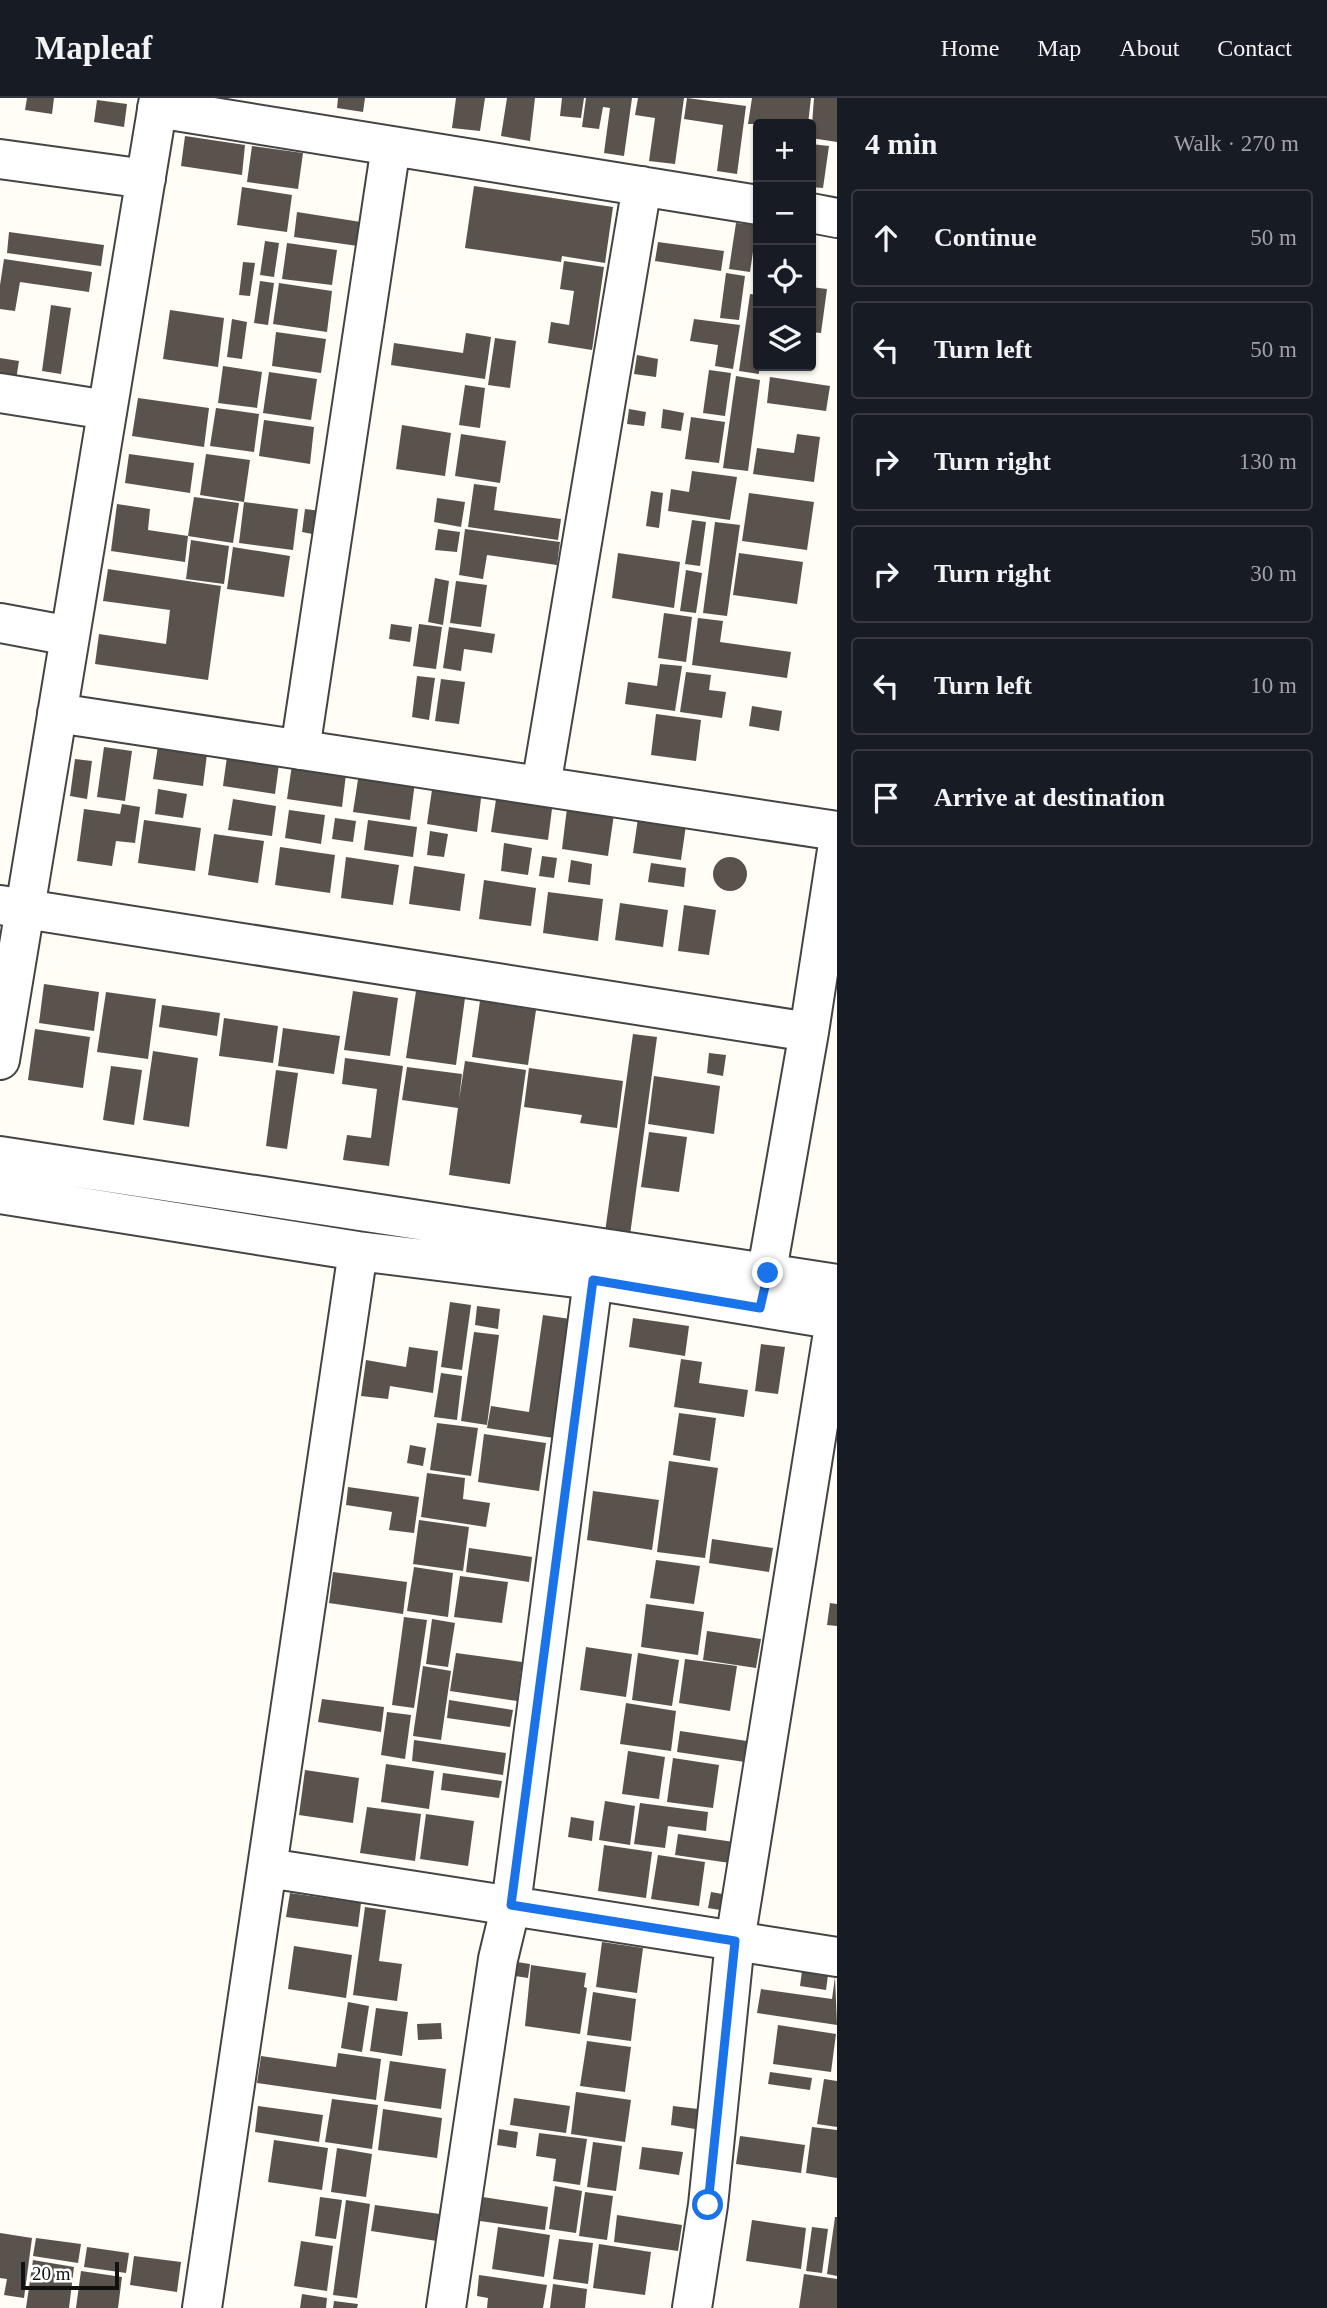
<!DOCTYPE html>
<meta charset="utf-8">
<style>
body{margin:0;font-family:Georgia,serif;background:#242831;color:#f1f3f6}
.controls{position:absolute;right:21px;top:21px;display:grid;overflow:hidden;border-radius:7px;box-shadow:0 2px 5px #0004}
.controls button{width:63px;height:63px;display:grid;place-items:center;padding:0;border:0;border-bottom:2px solid #363941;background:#171b24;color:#f1f3f6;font:35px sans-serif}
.scale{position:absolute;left:21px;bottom:18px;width:98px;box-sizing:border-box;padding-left:7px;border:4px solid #111;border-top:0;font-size:19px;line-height:24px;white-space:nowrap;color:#111;-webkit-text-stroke:5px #fff;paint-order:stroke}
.stop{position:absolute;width:21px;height:21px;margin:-16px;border:5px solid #1a73e8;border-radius:50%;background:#fff}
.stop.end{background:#1a73e8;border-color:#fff;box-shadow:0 2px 7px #0008}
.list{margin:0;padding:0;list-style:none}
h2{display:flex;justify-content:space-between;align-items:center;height:91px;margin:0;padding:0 28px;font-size:30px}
h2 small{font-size:23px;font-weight:400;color:#9ea1a6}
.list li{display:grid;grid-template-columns:46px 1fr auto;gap:21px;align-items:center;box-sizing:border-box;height:98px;margin:0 14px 14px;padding:0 14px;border:2px solid #363941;border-radius:7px}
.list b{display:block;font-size:26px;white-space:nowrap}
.list em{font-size:23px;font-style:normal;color:#9ea1a6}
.icon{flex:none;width:38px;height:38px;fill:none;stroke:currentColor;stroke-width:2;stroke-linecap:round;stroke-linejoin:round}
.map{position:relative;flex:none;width:837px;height:2210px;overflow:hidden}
header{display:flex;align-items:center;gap:42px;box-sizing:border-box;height:98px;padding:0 35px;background:#171b24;border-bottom:2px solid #363941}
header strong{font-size:33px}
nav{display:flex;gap:38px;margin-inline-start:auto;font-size:24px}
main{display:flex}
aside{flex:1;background:#171b24}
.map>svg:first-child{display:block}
.building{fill:#5a524d}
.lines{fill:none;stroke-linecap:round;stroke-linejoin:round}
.minor-casing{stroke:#444;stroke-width:42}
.minor{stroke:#fff;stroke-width:38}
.route{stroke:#1a73e8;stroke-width:9}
</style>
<header>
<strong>Mapleaf</strong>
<nav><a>Home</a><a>Map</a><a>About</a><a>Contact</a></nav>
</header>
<main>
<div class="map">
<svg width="837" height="2210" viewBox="0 0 837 2210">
<rect width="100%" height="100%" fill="#fffdf5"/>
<path class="building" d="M 27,0 L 54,0 L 52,16 L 25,12 Z
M 338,0 L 365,0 L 363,14 L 337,10 Z
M 456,0 L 485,0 L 480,33 L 452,30 Z
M 507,0 L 535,0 L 530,43 L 501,38 Z
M 562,0 L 584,0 L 581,20 L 560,18 Z
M 586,0 L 632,0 L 624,58 L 604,55 L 610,10 L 603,9 L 599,31 L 582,29 Z
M 638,0 L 684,0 L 675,66 L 649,63 L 655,20 L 635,17 Z
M 687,0 L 746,8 L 737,76 L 717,73 L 723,27 L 684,21 Z
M 752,0 L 811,0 L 808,26 L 748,26 Z
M 814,0 L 837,0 L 837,44 L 811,40 Z
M 97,2 L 127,6 L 124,29 L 94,24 Z
M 185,38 L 245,47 L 242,77 L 181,68 Z
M 811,46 L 829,48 L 823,90 L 811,89 Z
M 252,48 L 303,55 L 298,91 L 247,84 Z
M 474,88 L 613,109 L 605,165 L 562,158 L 561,164 L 465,150 Z
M 242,89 L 292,97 L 287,134 L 237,127 Z
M 297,114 L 361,124 L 358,148 L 294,139 Z
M 736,125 L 757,127 L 750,174 L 729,171 Z
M 9,134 L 104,147 L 101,168 L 7,155 Z
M 265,143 L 279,145 L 274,179 L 260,177 Z
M 658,144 L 724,153 L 721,173 L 655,163 Z
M 287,145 L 337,152 L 332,187 L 282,181 Z
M 4,161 L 92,174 L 89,194 L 20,184 L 15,213 L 0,211 L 0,187 Z
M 564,163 L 604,169 L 592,252 L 548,245 L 551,224 L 569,227 L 574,193 L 560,191 Z
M 243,164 L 255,165 L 250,198 L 239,197 Z
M 726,175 L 745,178 L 739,222 L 720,220 Z
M 260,183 L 274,185 L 268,227 L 254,225 Z
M 279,185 L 332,193 L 327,234 L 273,226 Z
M 811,189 L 827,191 L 821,235 L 811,234 Z
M 750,196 L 758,197 L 759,276 L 739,273 Z
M 51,207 L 71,210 L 61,276 L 42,273 Z
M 170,212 L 224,220 L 218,269 L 163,261 Z
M 232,221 L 247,224 L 242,261 L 227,259 Z
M 694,221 L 740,227 L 733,271 L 715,268 L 718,247 L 690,243 Z
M 276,234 L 326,241 L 321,275 L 272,268 Z
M 466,235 L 491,239 L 485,281 L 391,267 L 394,245 L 463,255 Z
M 495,240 L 516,243 L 510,290 L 488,287 Z
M 637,257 L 658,261 L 656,279 L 634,276 Z
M 0,260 L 19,263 L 16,282 L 0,280 Z
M 223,268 L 262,274 L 257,310 L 218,305 Z
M 709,272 L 731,275 L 725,318 L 703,315 Z
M 269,274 L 317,281 L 311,322 L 263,315 Z
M 736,278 L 760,282 L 748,373 L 723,370 Z
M 770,279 L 830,288 L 826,313 L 767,305 Z
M 465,287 L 485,290 L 480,330 L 459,327 Z
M 138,300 L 209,310 L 204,349 L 132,338 Z
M 216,310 L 259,316 L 254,354 L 210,348 Z
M 629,311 L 646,314 L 644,328 L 627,326 Z
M 663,311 L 684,315 L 681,333 L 661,330 Z
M 691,319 L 725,324 L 719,365 L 685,361 Z
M 264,322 L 314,329 L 310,366 L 259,358 Z
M 402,327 L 451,335 L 445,378 L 396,371 Z
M 461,336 L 506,343 L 500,385 L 455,378 Z
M 797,336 L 820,339 L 814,384 L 753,376 L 757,350 L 794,355 Z
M 129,356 L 194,365 L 190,395 L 125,385 Z
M 206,356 L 250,362 L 244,404 L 200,397 Z
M 692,373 L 737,379 L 730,422 L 668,413 L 671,391 L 689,394 Z
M 474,386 L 497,389 L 494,412 L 561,421 L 558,442 L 468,429 Z
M 651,393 L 663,395 L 659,430 L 646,428 Z
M 749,395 L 814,404 L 807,452 L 742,443 Z
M 194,399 L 239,405 L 233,445 L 188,438 Z
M 437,400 L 465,404 L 461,429 L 434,424 Z
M 244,404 L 298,411 L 293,452 L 239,445 Z
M 117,406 L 150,411 L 148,432 L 188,438 L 185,464 L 111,453 Z
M 305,411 L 321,413 L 317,437 L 302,434 Z
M 692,422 L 706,424 L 700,468 L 685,466 Z
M 715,424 L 740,427 L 727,518 L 703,515 Z
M 438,431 L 460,434 L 457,454 L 435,452 Z
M 465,431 L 560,444 L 557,467 L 487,457 L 483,481 L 459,477 Z
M 191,442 L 229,448 L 224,486 L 186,481 Z
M 233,449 L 290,458 L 284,499 L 227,491 Z
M 618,455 L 680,464 L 674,510 L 612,500 Z
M 739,455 L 803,464 L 797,506 L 733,497 Z
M 108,471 L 221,488 L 208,582 L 95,566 L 99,536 L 166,546 L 170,512 L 103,503 Z
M 686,472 L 702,475 L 696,515 L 680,513 Z
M 435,480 L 449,483 L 443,527 L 428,524 Z
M 456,483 L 487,487 L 481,529 L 450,525 Z
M 664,515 L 692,519 L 686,564 L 658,560 Z
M 698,520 L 723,523 L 720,544 L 791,554 L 787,580 L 692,567 Z
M 391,526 L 412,529 L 410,544 L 389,541 Z
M 419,526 L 442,529 L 436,571 L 413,568 Z
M 449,529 L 495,536 L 492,555 L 464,551 L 461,573 L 443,570 Z
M 660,566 L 682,568 L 675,613 L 625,606 L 628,584 L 657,588 Z
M 686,574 L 711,577 L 709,592 L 726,594 L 722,620 L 680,614 Z
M 417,578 L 435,580 L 429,622 L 412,619 Z
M 441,581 L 465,584 L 459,626 L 435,623 Z
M 752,608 L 782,613 L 779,633 L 749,628 Z
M 656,616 L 701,622 L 696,663 L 651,657 Z
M 159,641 L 208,648 L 203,688 L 153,681 Z
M 104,649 L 132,653 L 125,703 L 97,699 Z
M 228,651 L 280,658 L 275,696 L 223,688 Z
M 293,660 L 347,668 L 342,709 L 287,701 Z
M 75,661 L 92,663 L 87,701 L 70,698 Z
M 359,675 L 415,684 L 410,722 L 353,714 Z
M 433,685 L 482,692 L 477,734 L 427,726 Z
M 158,691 L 187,696 L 183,720 L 155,716 Z
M 497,695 L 553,703 L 548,742 L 491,734 Z
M 233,701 L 276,708 L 272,738 L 228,732 Z
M 122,706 L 140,709 L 135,745 L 116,743 L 112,768 L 77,763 L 84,711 L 120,716 Z
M 567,710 L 614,716 L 608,758 L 562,751 Z
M 289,712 L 325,717 L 321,746 L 285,740 Z
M 335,720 L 356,723 L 353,744 L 332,741 Z
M 638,720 L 686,727 L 681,762 L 633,755 Z
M 144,722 L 201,730 L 195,773 L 138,765 Z
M 368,722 L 417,729 L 413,759 L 364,752 Z
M 430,733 L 448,736 L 444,759 L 427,757 Z
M 214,736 L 264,743 L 258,785 L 208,777 Z
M 504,745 L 532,750 L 528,777 L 501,773 Z
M 280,749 L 335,757 L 330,795 L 275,787 Z
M 542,758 L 557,760 L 554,780 L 539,778 Z
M 346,759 L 399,767 L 393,807 L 341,800 Z
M713 776a17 17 0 1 1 34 0a17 17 0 1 1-34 0Z
M 571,762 L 592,766 L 590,787 L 568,784 Z
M 651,765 L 686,770 L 684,789 L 648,784 Z
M 414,768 L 465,776 L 460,813 L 409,806 Z
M 484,782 L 536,790 L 531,828 L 479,821 Z
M 548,794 L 603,801 L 598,843 L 543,835 Z
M 620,805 L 668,812 L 663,849 L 615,842 Z
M 684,807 L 716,812 L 709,857 L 678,853 Z
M 44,886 L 99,894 L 94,933 L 39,925 Z
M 353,893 L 398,900 L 390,958 L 344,952 Z
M 416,893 L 465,900 L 456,967 L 406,960 Z
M 106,894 L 156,901 L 148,961 L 97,954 Z
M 480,903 L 536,912 L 528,967 L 472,959 Z
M 162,907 L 220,915 L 217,938 L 159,929 Z
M 224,920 L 278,928 L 273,965 L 219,958 Z
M 283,930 L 340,938 L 334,976 L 278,968 Z
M 35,931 L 90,939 L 83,990 L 28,982 Z
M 633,936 L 657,939 L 630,1137 L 605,1134 Z
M 153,953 L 198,960 L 189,1029 L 143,1022 Z
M 709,955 L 726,957 L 723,978 L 707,975 Z
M 345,960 L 403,968 L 389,1068 L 343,1062 L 347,1037 L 371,1040 L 377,991 L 342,986 Z
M 465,963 L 526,972 L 510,1086 L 449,1077 L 458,1010 L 402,1002 L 407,969 L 462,976 L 459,1002 Z
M 111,968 L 142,972 L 134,1027 L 103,1022 Z
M 529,970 L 623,983 L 617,1030 L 580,1025 L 582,1017 L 524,1009 Z
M 276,972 L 298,975 L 287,1051 L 266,1048 Z
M 654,978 L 720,988 L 714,1036 L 648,1026 Z
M 649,1034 L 687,1039 L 679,1094 L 641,1089 Z
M 450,1204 L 471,1207 L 462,1272 L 441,1269 Z
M 477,1208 L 500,1211 L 498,1231 L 475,1227 Z
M 543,1217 L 570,1221 L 554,1340 L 487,1330 L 491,1308 L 529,1314 Z
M 633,1220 L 689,1228 L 685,1258 L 629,1249 Z
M 474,1234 L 499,1237 L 487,1327 L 461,1323 Z
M 761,1246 L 785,1249 L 778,1296 L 755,1293 Z
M 409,1249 L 438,1253 L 433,1295 L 390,1288 L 388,1301 L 361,1298 L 366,1262 L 406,1269 Z
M 681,1261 L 702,1264 L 699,1285 L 748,1292 L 744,1319 L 674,1309 Z
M 441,1275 L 462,1278 L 457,1322 L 434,1319 Z
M 679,1315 L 716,1320 L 710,1363 L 673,1357 Z
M 437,1325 L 478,1330 L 471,1378 L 430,1372 Z
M 484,1336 L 546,1345 L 539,1393 L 478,1384 Z
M 410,1347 L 426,1350 L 423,1368 L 407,1365 Z
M 669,1363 L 718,1370 L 705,1460 L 657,1454 Z
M 427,1375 L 465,1380 L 463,1401 L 490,1405 L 486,1429 L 421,1419 Z
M 348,1389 L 419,1399 L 414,1435 L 389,1432 L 392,1414 L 346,1407 Z
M 593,1393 L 659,1402 L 652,1452 L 587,1442 Z
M 419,1422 L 469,1429 L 463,1473 L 413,1466 Z
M 712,1441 L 773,1450 L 769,1474 L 709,1465 Z
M 469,1450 L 532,1459 L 529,1484 L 466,1474 Z
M 656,1462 L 700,1468 L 694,1506 L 650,1500 Z
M 414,1469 L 453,1475 L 448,1519 L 407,1513 Z
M 333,1474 L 407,1484 L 403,1516 L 329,1505 Z
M 460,1478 L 508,1484 L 502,1525 L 454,1519 Z
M 830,1505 L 837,1506 L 837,1528 L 827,1527 Z
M 646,1506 L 704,1514 L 698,1557 L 641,1549 Z
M 404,1519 L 427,1522 L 414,1610 L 392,1607 Z
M 432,1521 L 455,1525 L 448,1569 L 426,1566 Z
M 707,1533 L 761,1541 L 756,1570 L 703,1562 Z
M 586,1549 L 632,1556 L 626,1599 L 580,1592 Z
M 456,1555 L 522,1564 L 517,1603 L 450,1593 Z
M 638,1555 L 679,1562 L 672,1608 L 632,1602 Z
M 685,1561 L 737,1568 L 730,1613 L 679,1605 Z
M 423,1568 L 451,1573 L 441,1642 L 413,1638 Z
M 322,1601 L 384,1609 L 381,1634 L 318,1624 Z
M 449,1602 L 513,1612 L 510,1629 L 447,1620 Z
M 626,1605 L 676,1613 L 671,1653 L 620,1646 Z
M 387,1614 L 411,1617 L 405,1661 L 381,1657 Z
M 680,1633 L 747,1643 L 745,1664 L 677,1654 Z
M 414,1642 L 506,1655 L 503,1677 L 412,1663 Z
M 628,1653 L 665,1659 L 659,1701 L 622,1696 Z
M 673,1660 L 719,1667 L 713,1710 L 667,1704 Z
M 386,1666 L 434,1673 L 429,1711 L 381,1704 Z
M 305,1672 L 359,1680 L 353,1725 L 299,1717 Z
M 443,1675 L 502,1683 L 499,1700 L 441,1692 Z
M 605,1703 L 635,1708 L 630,1747 L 599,1742 Z
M 640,1705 L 708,1714 L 706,1733 L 668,1728 L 665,1750 L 634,1746 Z
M 367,1709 L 421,1716 L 415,1763 L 360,1755 Z
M 426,1716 L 474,1723 L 468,1768 L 420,1761 Z
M 571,1719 L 594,1723 L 592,1743 L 568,1739 Z
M 678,1736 L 734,1744 L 730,1765 L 675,1757 Z
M 604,1747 L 652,1754 L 646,1800 L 598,1793 Z
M 658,1757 L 705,1764 L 699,1808 L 651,1801 Z
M 711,1794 L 728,1797 L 726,1813 L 708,1810 Z
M 290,1795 L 361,1805 L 358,1829 L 286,1819 Z
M 365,1809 L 386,1812 L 379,1863 L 402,1866 L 397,1903 L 353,1897 Z
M 602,1844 L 643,1850 L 637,1895 L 596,1889 Z
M 294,1848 L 352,1857 L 346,1900 L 288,1891 Z
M 517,1864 L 530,1866 L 528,1880 L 515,1878 Z
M 531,1867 L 586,1875 L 584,1889 L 587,1890 L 580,1936 L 525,1928 Z
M 802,1873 L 828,1877 L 826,1892 L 800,1888 Z
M 835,1879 L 837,1927 L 757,1915 L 761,1891 L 832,1901 Z
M 593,1894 L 636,1901 L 631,1943 L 587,1937 Z
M 348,1904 L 369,1908 L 362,1954 L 341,1950 Z
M 376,1910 L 408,1914 L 402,1958 L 370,1953 Z
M 441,1925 L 442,1941 L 418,1942 L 417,1926 Z
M 778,1927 L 836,1936 L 831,1974 L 773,1966 Z
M 587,1943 L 631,1949 L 625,1994 L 580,1988 Z
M 338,1955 L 381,1961 L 376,2002 L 257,1985 L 261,1958 L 336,1969 Z
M 390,1963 L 446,1971 L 441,2011 L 384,2003 Z
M 770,1974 L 812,1980 L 810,1992 L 768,1986 Z
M 824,1981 L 837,1983 L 837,2029 L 817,2026 Z
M 576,1994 L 631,2002 L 625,2044 L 571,2036 Z
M 514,2000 L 570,2008 L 566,2035 L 510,2027 Z
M 332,2001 L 378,2007 L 372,2051 L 325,2044 Z
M 258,2008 L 323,2017 L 319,2044 L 255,2034 Z
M 673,2008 L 698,2011 L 695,2031 L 671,2027 Z
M 383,2011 L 442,2020 L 437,2060 L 378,2052 Z
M 812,2029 L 837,2032 L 837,2080 L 806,2075 Z
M 499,2031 L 518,2034 L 516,2050 L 497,2047 Z
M 539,2035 L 587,2041 L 580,2087 L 553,2083 L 556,2061 L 536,2058 Z
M 740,2038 L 805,2047 L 801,2075 L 736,2066 Z
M 274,2042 L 328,2050 L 322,2092 L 268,2084 Z
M 593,2044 L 622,2048 L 616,2093 L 587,2089 Z
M 642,2049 L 683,2054 L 679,2077 L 639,2071 Z
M 337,2050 L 372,2056 L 366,2099 L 331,2094 Z
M 555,2088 L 582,2093 L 576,2135 L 549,2131 Z
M 585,2094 L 613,2098 L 607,2142 L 579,2138 Z
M 320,2099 L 342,2102 L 336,2141 L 315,2138 Z
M 483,2099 L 548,2109 L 545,2132 L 480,2123 Z
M 346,2102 L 370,2106 L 357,2200 L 333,2197 Z
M 375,2107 L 440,2116 L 437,2143 L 371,2133 Z
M 617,2117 L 682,2127 L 678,2153 L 614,2144 Z
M 835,2119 L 837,2119 L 837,2178 L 827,2176 Z
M 752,2122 L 806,2130 L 801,2171 L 746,2163 Z
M 498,2129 L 550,2137 L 544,2179 L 492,2171 Z
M 812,2129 L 828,2131 L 822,2175 L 806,2173 Z
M 0,2135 L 32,2140 L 24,2200 L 4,2197 L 7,2181 L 0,2180 Z
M 36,2140 L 81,2146 L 78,2165 L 33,2158 Z
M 559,2141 L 593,2145 L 588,2186 L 553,2181 Z
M 301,2143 L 333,2148 L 327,2193 L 294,2188 Z
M 599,2146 L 651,2154 L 645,2197 L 593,2190 Z
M 87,2149 L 129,2155 L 126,2175 L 84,2169 Z
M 134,2158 L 181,2164 L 177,2194 L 130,2187 Z
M 33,2162 L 74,2169 L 69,2210 L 26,2210 Z
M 81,2173 L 122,2179 L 118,2210 L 76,2210 Z
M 804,2176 L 837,2181 L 837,2210 L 799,2210 Z
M 479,2177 L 547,2187 L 543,2210 L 487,2210 L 488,2200 L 477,2198 Z
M 553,2186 L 587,2191 L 585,2210 L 550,2210 Z
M 302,2196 L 327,2200 L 326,2210 L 300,2210 Z
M 334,2203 L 358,2206 L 357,2210 L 333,2210 Z"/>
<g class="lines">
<defs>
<path id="minor" d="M 157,10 L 758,107
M 0,61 L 146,81
M 811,115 L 837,120
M 0,295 L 107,312
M 0,525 L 70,538
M 57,615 L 837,733
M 300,652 L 391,48
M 541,688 L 642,88
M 0,807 L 809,934
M 0,962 L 159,0
M 0,1058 L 837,1186
M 0,1096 L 358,1153 L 593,1182 L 837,1222
M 762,1201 L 809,934 L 837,752
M 268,1770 L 837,1859
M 202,2210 L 358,1153
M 446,2210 L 498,1861 L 511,1807 L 593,1182
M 692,2210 L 708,2107 L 735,1843 L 835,1222"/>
</defs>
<use href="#minor" class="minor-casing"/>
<use href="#minor" class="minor"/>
</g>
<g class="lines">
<path class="route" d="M 708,2107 L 735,1843 L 511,1807 L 593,1182 L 760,1210 L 768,1175"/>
</g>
</svg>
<div class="controls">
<button>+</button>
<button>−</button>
<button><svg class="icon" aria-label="locate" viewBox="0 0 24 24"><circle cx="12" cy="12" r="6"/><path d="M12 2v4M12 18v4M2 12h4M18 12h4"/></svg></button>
<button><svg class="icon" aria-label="layers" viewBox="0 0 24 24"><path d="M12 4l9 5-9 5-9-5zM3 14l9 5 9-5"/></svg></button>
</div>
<div class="scale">20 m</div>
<div class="stop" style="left:708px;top:2107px"></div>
<div class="stop end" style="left:768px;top:1175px"></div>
</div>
<aside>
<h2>4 min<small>Walk · 270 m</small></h2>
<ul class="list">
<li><svg class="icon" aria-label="ahead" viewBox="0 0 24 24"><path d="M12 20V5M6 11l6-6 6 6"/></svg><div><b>Continue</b></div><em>50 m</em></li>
<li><svg class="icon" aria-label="left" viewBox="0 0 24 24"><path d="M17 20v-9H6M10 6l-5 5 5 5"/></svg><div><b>Turn left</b></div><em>50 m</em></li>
<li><svg class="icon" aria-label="right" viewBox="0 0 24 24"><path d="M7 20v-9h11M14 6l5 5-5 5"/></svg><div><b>Turn right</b></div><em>130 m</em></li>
<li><svg class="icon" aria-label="right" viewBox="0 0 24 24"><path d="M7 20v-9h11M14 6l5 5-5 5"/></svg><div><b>Turn right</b></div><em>30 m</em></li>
<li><svg class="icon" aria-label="left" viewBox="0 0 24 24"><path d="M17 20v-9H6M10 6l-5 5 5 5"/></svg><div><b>Turn left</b></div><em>10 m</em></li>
<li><svg class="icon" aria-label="arrive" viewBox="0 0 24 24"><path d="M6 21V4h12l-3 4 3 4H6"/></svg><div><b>Arrive at destination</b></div></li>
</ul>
</aside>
</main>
